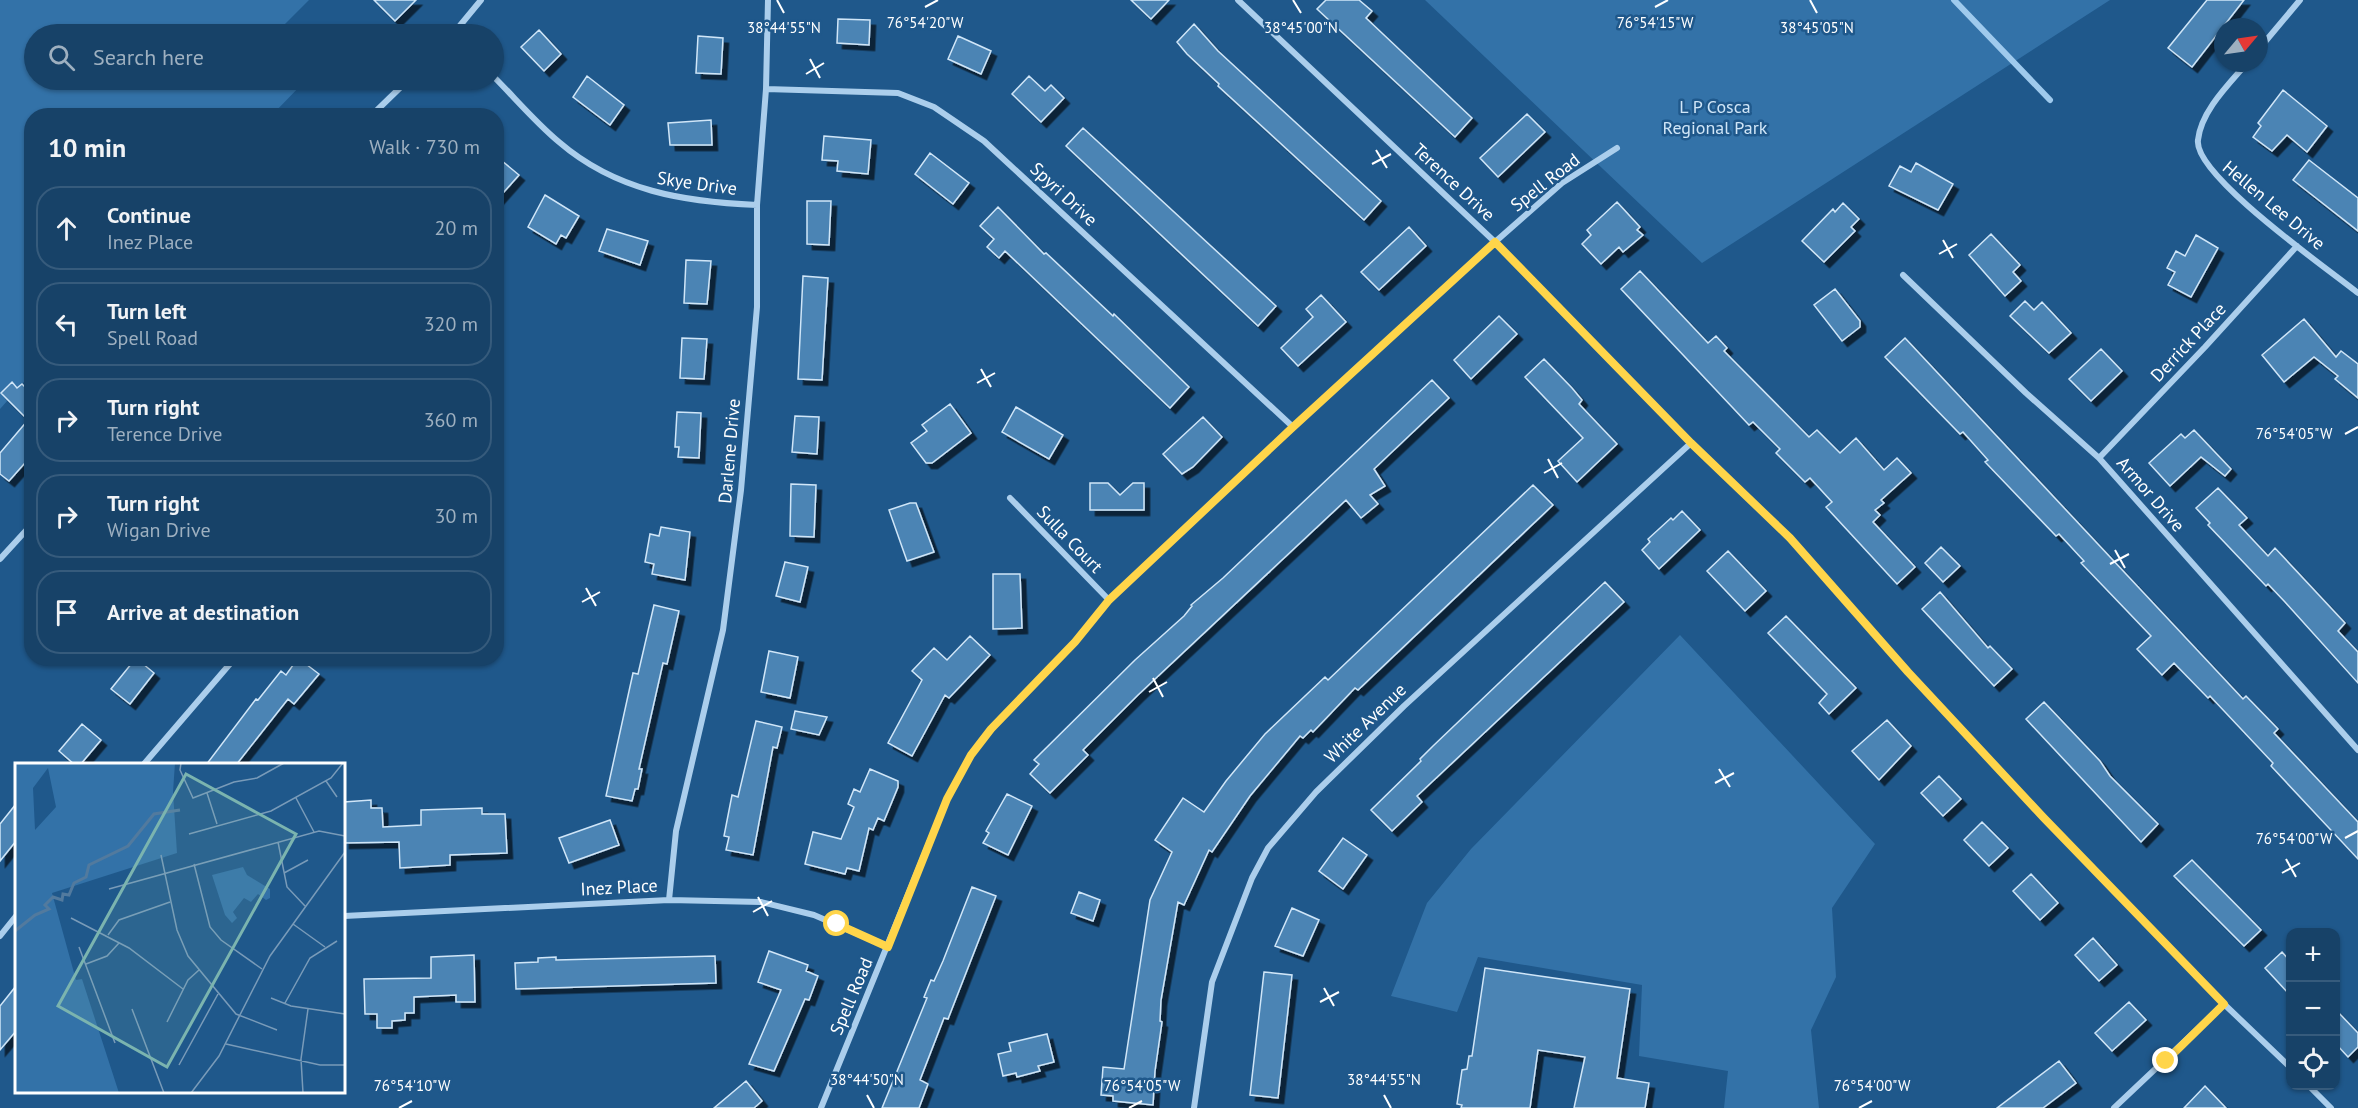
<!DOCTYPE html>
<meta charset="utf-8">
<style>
body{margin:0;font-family:"PT Sans",sans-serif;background:#20496e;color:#f1f3f6}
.controls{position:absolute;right:18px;bottom:18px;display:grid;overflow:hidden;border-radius:12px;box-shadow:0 2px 4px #0004}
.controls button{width:54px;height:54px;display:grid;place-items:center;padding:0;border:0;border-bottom:2px solid #365b7c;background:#174268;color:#f1f3f6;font:30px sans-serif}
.compass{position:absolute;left:2214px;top:18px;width:54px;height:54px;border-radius:50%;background:#174268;box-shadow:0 2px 4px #0004;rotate:61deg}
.stop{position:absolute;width:18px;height:18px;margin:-14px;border:4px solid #ffd54a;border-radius:50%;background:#fff}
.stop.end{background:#ffd54a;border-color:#fff;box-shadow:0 2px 6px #0008}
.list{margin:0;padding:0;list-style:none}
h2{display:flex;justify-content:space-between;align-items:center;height:78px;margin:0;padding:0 24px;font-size:26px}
h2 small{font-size:20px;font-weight:400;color:#9eb0c0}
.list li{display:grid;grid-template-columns:39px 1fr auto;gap:18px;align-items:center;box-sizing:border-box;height:84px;margin:0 12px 12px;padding:0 12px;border:2px solid #365b7c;border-radius:24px}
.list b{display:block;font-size:22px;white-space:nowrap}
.list p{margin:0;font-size:20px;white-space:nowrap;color:#9eb0c0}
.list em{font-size:20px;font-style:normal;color:#9eb0c0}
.icon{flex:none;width:33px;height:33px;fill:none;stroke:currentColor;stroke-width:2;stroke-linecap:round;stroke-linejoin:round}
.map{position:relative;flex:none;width:2358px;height:1108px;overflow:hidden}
.search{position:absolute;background:#174268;box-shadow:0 2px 4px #0004;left:24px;top:24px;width:480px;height:66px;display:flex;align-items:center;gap:15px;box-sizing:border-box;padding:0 21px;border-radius:33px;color:#9eb0c0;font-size:22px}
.panel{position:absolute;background:#174268;box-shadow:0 2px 4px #0004;left:24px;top:108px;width:480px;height:558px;border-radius:24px}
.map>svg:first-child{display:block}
.green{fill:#3372a8}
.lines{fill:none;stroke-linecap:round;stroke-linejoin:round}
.stream{stroke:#9fcaed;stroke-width:6}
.building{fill:#4b84b4;stroke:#d0e6f8;stroke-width:1.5;filter:url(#shadow)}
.street{stroke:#abceec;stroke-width:6}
.route{stroke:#ffd54a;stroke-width:8}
.ticks{fill:none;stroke:#fff;stroke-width:2}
.labels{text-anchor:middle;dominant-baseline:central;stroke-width:5;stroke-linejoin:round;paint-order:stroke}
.park-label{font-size:18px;fill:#d0e6f8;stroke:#1f588b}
.street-label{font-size:18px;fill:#fff;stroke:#1f588b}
.inset-river{fill:none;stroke:#527a9e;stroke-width:3}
.inset-road{fill:none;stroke:#799bb9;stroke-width:1.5}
.view{fill:#7bb4af;fill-opacity:0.15;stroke:#7bb4af;stroke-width:3}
.inset-edge{fill:none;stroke:#fff;stroke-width:3}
.ticks-label{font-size:15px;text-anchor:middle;fill:#fff;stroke:#1f588b;stroke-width:5;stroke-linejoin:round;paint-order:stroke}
</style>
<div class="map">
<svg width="2358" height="1108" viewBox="0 0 2358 1108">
<defs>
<filter id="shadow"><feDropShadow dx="5.5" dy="5.5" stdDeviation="0" flood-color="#0009"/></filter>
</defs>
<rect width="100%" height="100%" fill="#1f588b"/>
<path class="green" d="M 0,0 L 309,0 L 277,32 L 279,34 L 34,34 L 34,80 L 306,80 L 272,115 L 32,116 L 31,374 L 0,409 Z
M 1425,0 L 2110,0 L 1702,263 Z
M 1680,635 L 1875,844 L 1832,908 L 1836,977 L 1811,1030 L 1819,1108 L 1724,1108 L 1728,1071 L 1639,1056 L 1642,985 L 1478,957 L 1457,1012 L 1391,996 L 1427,903 L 1471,849 Z"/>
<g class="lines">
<path class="stream" d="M 1954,0 L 2050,100"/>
</g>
<path class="building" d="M 374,0 L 416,0 L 395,21 Z
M 1131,0 L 1169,0 L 1151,19 Z
M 1326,0 L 1359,0 L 1372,11 L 1366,18 L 1472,118 L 1455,137 L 1317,9 Z
M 2207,0 L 2244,0 L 2192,67 L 2168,48 Z
M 838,19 L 870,20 L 869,45 L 837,43 Z
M 1194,24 L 1218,51 L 1381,201 L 1364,220 L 1218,86 L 1219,84 L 1187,54 L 1177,42 Z
M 539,30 L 561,54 L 544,71 L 521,47 Z
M 698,36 L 723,38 L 721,74 L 696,73 Z
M 958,36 L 991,51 L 981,74 L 948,59 Z
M 587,76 L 624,105 L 610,125 L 573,97 Z
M 1029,76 L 1045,91 L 1051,85 L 1064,98 L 1041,122 L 1012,94 Z
M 2283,90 L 2327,126 L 2307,152 L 2287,135 L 2272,151 L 2253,137 L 2261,126 L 2258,123 Z
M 1527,114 L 1545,132 L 1498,177 L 1480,158 Z
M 711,120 L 712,145 L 670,145 L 668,123 Z
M 1083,128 L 1276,306 L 1258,326 L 1066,146 Z
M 824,136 L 871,140 L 868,174 L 837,171 L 838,161 L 822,160 Z
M 930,153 L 969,183 L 953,204 L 915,174 Z
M 496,156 L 519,175 L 496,201 Z
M 2309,160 L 2358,198 L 2358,231 L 2293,180 Z
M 1916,163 L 1953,184 L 1938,210 L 1889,186 L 1900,166 L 1911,172 Z
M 545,195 L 579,216 L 566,238 L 561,235 L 556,244 L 528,227 Z
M 807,201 L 831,201 L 829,245 L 807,244 Z
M 1617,202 L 1640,227 L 1637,230 L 1643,235 L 1623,252 L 1619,247 L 1601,264 L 1582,244 L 1591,235 L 1587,230 Z
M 1843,203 L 1859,219 L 1851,227 L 1855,231 L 1824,262 L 1802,241 L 1833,209 L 1835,212 Z
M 998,207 L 1044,254 L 1046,253 L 1113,316 L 1114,314 L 1189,387 L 1170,408 L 1005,251 L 999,258 L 987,247 L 994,239 L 980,226 Z
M 1409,227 L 1426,246 L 1379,290 L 1361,272 Z
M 607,229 L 648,241 L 640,265 L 599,251 Z
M 1991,234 L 2020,265 L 2013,272 L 2021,281 L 2005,296 L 1969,255 Z
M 2196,235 L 2218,248 L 2191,297 L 2168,285 L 2175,272 L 2167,268 L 2176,251 L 2185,256 Z
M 686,260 L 711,261 L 707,304 L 684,303 Z
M 1640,271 L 1708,343 L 1716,336 L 1727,348 L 1724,351 L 1809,437 L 1817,430 L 1840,453 L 1856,438 L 1884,470 L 1897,458 L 1911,473 L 1881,500 L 1884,503 L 1875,510 L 1880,515 L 1873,522 L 1915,567 L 1897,584 L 1826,507 L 1832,502 L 1810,478 L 1805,482 L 1776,453 L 1780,449 L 1753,422 L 1749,425 L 1621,289 Z
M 803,276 L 828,278 L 822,380 L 798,379 Z
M 1835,289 L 1860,321 L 1860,327 L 1842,341 L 1814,305 Z
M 1321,295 L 1346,322 L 1298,366 L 1281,348 L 1313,317 L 1306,309 Z
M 2025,301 L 2034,310 L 2042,302 L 2071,333 L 2049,353 L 2010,316 Z
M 1499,316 L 1517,334 L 1471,379 L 1454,360 Z
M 2304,319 L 2336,357 L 2341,351 L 2358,364 L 2358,398 L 2335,379 L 2338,376 L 2314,357 L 2284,382 L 2262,355 Z
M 682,338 L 707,339 L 704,379 L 680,378 Z
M 1905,338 L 2243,699 L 2246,696 L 2278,729 L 2274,733 L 2358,822 L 2358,859 L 2271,766 L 2273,763 L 2210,696 L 2208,698 L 2174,663 L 2162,675 L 2137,649 L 2151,636 L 2081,563 L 2084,561 L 2059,534 L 2056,536 L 1985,462 L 1988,460 L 1963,432 L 1960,434 L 1885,357 Z
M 2101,349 L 2122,371 L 2091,401 L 2069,379 Z
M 1544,359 L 1572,388 L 1582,400 L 1579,404 L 1617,444 L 1577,482 L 1558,461 L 1583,438 L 1525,377 Z
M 1432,380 L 1449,398 L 1374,469 L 1385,486 L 1370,495 L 1378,504 L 1361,518 L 1346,500 L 1138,695 L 1083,750 L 1088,755 L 1050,793 L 1030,774 L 1039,764 L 1034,760 L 1135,660 L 1184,616 L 1192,606 L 1191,605 L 1223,578 Z
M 12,382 L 17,388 L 22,384 L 32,394 L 32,455 L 9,481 L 0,474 L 0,453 L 28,420 L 1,393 Z
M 950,404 L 971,433 L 932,463 L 926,463 L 911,443 L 927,431 L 922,425 Z
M 1016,407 L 1063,435 L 1049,459 L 1002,432 Z
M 677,412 L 701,413 L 699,458 L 678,457 L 679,447 L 675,447 Z
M 795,416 L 819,417 L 817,454 L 792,452 Z
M 1203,417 L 1222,437 L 1193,467 L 1182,474 L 1163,454 Z
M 2194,430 L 2231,469 L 2225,476 L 2201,457 L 2170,486 L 2149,463 L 2181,434 L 2185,438 Z
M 1090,483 L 1108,483 L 1120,495 L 1133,483 L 1144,483 L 1144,510 L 1090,510 Z
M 791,484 L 816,485 L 814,537 L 790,536 Z
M 1533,485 L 1553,505 L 1358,690 L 1355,688 L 1313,732 L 1311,730 L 1303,738 L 1300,736 L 1250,796 L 1212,852 L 1209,850 L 1184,905 L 1178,902 L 1161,1000 L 1160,1021 L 1162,1022 L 1155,1071 L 1153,1105 L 1113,1101 L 1113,1096 L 1101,1095 L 1103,1067 L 1124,1069 L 1150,900 L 1172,852 L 1155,840 L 1183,798 L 1204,812 L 1226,781 L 1265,734 L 1325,677 L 1328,680 Z
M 2218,488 L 2247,518 L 2239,525 L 2268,556 L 2275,548 L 2345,623 L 2338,631 L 2358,652 L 2358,683 L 2285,602 L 2268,584 L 2266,586 L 2208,525 L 2210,523 L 2196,508 Z
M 910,503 L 916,503 L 934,552 L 907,561 L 889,510 Z
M 1682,511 L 1700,530 L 1659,569 L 1642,550 L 1650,542 L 1648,539 L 1671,518 L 1673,520 Z
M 661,527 L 690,532 L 685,580 L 652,574 L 654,564 L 645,562 L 650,534 L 659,536 Z
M 1941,547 L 1960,566 L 1943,582 L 1925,563 Z
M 1728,551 L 1766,591 L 1745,611 L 1707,571 Z
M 785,562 L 808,567 L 800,602 L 776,596 Z
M 993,574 L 1020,574 L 1022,628 L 993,629 Z
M 1605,582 L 1624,602 L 1417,796 L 1422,802 L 1392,831 L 1371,810 L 1421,761 L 1420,759 L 1433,746 Z
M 1940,592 L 1988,648 L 1990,646 L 2012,669 L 1994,686 L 1922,609 Z
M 654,605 L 679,611 L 667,664 L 663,663 L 639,769 L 642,769 L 638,789 L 635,789 L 632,801 L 606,796 L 633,673 L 638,674 Z
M 1786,616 L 1856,688 L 1829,714 L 1819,703 L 1827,694 L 1768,633 Z
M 970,636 L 990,655 L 949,698 L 945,695 L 912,756 L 888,743 L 922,680 L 912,671 L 934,648 L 947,660 Z
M 769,651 L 798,657 L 790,698 L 761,692 Z
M 136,658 L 154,673 L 130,704 L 111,689 Z
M 298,658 L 319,674 L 294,704 L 288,699 L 236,765 L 206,765 L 256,699 L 258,700 L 281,671 L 286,675 Z
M 2044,702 L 2100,761 L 2110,776 L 2158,824 L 2141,842 L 2026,719 Z
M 795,711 L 827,717 L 819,735 L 791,729 Z
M 1887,720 L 1911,746 L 1879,780 L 1852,751 Z
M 756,721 L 782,727 L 777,748 L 773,747 L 753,855 L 726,850 L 729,837 L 724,836 L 732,795 L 738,797 Z
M 82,724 L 101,740 L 80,765 L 75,765 L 59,751 Z
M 870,769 L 898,781 L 898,787 L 884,821 L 878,818 L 873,830 L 869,828 L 859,871 L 847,868 L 845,874 L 805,864 L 813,832 L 841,839 L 854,807 L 848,804 L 854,789 L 860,792 Z
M 1939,776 L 1961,799 L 1943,816 L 1921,793 Z
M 1007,794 L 1032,806 L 1008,855 L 983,843 L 989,833 L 986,831 Z
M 371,800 L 371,808 L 382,808 L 383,827 L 421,825 L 421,810 L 482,808 L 482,814 L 505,814 L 507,853 L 450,855 L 450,865 L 400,868 L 399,842 L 344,843 L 344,802 Z
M 16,804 L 16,841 L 0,861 L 0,824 Z
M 610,820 L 619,845 L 569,863 L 559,838 Z
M 1982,822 L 2008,848 L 1989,866 L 1964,840 Z
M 1343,838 L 1367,855 L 1343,889 L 1319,871 Z
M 2192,860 L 2261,930 L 2244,946 L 2174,876 Z
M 2031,874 L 2058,903 L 2040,920 L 2013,891 Z
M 972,887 L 996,896 L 948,1019 L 944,1018 L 920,1080 L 928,1084 L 919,1108 L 882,1108 L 927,998 L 924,997 L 931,980 L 934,981 L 943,961 Z
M 1079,892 L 1100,900 L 1093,921 L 1071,913 Z
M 1292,908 L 1319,920 L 1303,956 L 1275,946 Z
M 2093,938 L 2117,965 L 2099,981 L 2075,955 Z
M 769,951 L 808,965 L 806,971 L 818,976 L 809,1000 L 805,999 L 774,1071 L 749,1064 L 781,990 L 758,982 Z
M 2282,952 L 2290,961 L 2290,995 L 2265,968 Z
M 474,955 L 475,1002 L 456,1002 L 456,995 L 414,997 L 414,1013 L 405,1013 L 405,1020 L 392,1021 L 392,1028 L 377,1028 L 377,1014 L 365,1014 L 364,979 L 431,978 L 431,957 Z
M 715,956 L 716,983 L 516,989 L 515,963 L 538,962 L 538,958 L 556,957 L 556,960 Z
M 1485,968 L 1630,989 L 1617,1078 L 1649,1083 L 1645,1108 L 1574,1108 L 1585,1057 L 1538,1050 L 1530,1108 L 1461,1108 L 1462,1105 L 1457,1104 L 1462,1070 L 1467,1069 L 1469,1056 L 1472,1056 Z
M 1264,972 L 1292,975 L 1278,1098 L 1250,1095 Z
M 16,986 L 16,1031 L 0,1050 L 0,1006 Z
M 2129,1002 L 2146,1020 L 2112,1051 L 2095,1033 Z
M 2336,1010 L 2358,1033 L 2358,1047 L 2348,1057 L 2336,1044 Z
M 1047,1034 L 1054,1062 L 1038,1066 L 1040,1071 L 1017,1077 L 1016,1073 L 1003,1076 L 998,1054 L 1011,1051 L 1009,1043 Z
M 2059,1061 L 2076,1083 L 2043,1108 L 1997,1108 Z
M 746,1081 L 762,1101 L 754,1108 L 714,1108 Z
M 2205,1086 L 2226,1108 L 2184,1108 Z"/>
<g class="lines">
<path class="street" d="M 1238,0 L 1495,242 L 1691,443 L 1790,538 L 1908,672 L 2043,817 L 2224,1004 L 2290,1067
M 453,34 L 481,0
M 2259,49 L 2300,0
M 2247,63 C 2229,84 2201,111 2198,140 C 2193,175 2328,269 2358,293
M 494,77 C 515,98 536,123 559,142 C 616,191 684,202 757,205
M 766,89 L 898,93 L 934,107 L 984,141 L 1293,427
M 371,116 L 408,80
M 1903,275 L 2026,393 L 2099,458 L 2358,750
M 2099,458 L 2205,347 L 2297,246
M 1010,498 L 1109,600
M 0,559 L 32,524
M 144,764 L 235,658
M 669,900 L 676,831 L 723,630 L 741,490 L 757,307 L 757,205 L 766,89 L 768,0
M 344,916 L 669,900 L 761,902 L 814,915 L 888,947
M 0,936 L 16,916
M 2309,1086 L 2331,1108
M 821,1108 L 947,799 L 971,755 L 991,729 L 1075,642 L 1109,600 L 1293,427 L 1495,242 L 1562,183 L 1617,148
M 1194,1108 L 1212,982 L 1252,878 L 1268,848 L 1316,792 L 1404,706 L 1691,443
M 2114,1108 L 2224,1004"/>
</g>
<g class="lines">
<path class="route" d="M 837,924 L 888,947 L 947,799 L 971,755 L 991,729 L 1075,642 L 1109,600 L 1293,427 L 1495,242 L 1691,443 L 1790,538 L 1908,672 L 2043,817 L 2224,1004 L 2166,1061"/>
</g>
<path class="ticks" d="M 777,0 L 784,13M 1293,0 L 1301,13M 1810,0 L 1817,13M 925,7 L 938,0M 1655,7 L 1668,0M 810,59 L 820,78M 806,74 L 824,63M 1376,150 L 1387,168M 1372,164 L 1391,154M 1943,240 L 1953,258M 1939,254 L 1957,244M 981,369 L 991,387M 977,383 L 995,373M 2345,434 L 2358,427M 1548,459 L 1558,478M 1544,473 L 1562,463M 2115,550 L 2125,568M 2110,564 L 2129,554M 586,588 L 596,606M 582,602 L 600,592M 1153,678 L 1163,697M 1149,692 L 1167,682M 1719,769 L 1730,787M 1715,783 L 1734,773M 2345,838 L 2358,831M 2286,859 L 2296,877M 2282,873 L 2300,863M 758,897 L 768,916M 753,912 L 772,901M 1324,988 L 1334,1006M 1320,1002 L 1339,992M 867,1095 L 874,1108M 1384,1095 L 1391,1108M 399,1108 L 412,1101M 1129,1108 L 1142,1101M 1859,1108 L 1872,1101"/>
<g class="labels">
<g class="park-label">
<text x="1715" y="106">L P Cosca<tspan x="1715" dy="21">Regional Park</tspan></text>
</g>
<g class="street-label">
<text transform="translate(1454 182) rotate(43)">Terence Drive</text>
<text transform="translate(1545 182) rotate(-38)">Spell Road</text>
<text transform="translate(697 183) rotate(8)">Skye Drive</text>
<text transform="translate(1064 194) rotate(43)">Spyri Drive</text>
<text transform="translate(2274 205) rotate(40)">Hellen Lee Drive</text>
<text transform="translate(2188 342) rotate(-47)">Derrick Place</text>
<text transform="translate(729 451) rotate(-85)">Darlene Drive</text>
<text transform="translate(2151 494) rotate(49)">Armor Drive</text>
<text transform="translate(1070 539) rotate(46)">Sulla Court</text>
<text transform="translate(1365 723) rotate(-44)">White Avenue</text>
<text transform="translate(619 887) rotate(-3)">Inez Place</text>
<text transform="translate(851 996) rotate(-67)">Spell Road</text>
</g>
</g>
<g transform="translate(15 763)">
<rect width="330" height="330" fill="#1f588b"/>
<path d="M 0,0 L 160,0 L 158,29 L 162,90 L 37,130 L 61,217 L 67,216 L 104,330 L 0,330 ZM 33,5 L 41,44 L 20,67 L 18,25 ZM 228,104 L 232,112 L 255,126 L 255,135 L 251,137 L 243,131 L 236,139 L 229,135 L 218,149 L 222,155 L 217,160 L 210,152 L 197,112 Z" fill="#3372a8" fill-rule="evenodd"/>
<path class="inset-river" d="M 0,168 L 20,152 L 34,146 L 30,142 L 38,134 L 47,137 L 48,131 L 54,132 L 59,120 L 71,114 L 74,102 L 113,83 L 139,51 L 165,47"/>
<path class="inset-road" d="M 166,0 L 165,7 L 178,35 L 219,19 L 242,15 L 269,0M 311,18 L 322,34M 192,30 L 202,61M 281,35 L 299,69M 174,71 L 256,48 L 316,15 L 328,0M 263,79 L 272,124 L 290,143M 146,92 L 162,167 L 173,193 L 221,251 L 262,267M 179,101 L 195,164 L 206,177 L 247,206M 269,110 L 293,97M 94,126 L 304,68 L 330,73M 56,155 L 114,185 L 168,226M 278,161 L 310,184M 93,172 L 104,157 L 155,139M 64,184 L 100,280M 71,201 L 92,193 L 104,180M 256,235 L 276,243 L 330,251M 270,240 L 295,195 L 322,178M 117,246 L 149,330M 330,252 L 330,292M 152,259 L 173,217 L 184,207M 211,281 L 305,302 L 330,302M 164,302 L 203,231M 176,330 L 204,293 L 255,193 L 330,89M 288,330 L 286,296 L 293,246"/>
<path class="view" d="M 171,11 L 281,71 L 152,304 L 43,243 Z"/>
<rect width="330" height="330" class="inset-edge"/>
</g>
<g class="ticks-label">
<text x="925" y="28">76°54'20"W</text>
<text x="1655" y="28">76°54'15"W</text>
<text x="784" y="33">38°44'55"N</text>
<text x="1301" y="33">38°45'00"N</text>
<text x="1817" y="33">38°45'05"N</text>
<text x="2294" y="439">76°54'05"W</text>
<text x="2294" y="844">76°54'00"W</text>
<text x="867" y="1085">38°44'50"N</text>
<text x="1384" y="1085">38°44'55"N</text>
<text x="412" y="1091">76°54'10"W</text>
<text x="1142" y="1091">76°54'05"W</text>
<text x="1872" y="1091">76°54'00"W</text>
</g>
</svg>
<div class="controls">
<button>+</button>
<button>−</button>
<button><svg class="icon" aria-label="locate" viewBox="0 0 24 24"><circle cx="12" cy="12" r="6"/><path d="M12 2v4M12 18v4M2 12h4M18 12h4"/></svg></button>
</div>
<svg class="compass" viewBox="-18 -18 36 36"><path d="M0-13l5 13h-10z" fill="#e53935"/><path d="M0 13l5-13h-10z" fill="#9eb0c0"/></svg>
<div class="stop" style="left:837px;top:924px"></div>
<div class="stop end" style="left:2166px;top:1061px"></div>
<div class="search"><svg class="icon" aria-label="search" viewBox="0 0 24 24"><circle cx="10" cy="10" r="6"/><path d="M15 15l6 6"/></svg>Search here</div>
<section class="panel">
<h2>10 min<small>Walk · 730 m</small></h2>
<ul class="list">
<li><svg class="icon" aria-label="ahead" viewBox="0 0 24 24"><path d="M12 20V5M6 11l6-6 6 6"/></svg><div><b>Continue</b><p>Inez Place</p></div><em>20 m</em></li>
<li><svg class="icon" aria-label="left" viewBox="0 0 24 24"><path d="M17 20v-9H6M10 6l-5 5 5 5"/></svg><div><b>Turn left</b><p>Spell Road</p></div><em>320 m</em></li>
<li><svg class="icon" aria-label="right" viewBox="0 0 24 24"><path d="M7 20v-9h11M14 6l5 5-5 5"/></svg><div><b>Turn right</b><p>Terence Drive</p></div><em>360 m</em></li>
<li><svg class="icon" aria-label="right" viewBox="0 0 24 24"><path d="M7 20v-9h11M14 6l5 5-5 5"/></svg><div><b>Turn right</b><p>Wigan Drive</p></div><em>30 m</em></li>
<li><svg class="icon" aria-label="arrive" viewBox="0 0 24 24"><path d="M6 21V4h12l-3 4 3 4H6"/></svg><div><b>Arrive at destination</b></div></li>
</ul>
</section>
</div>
